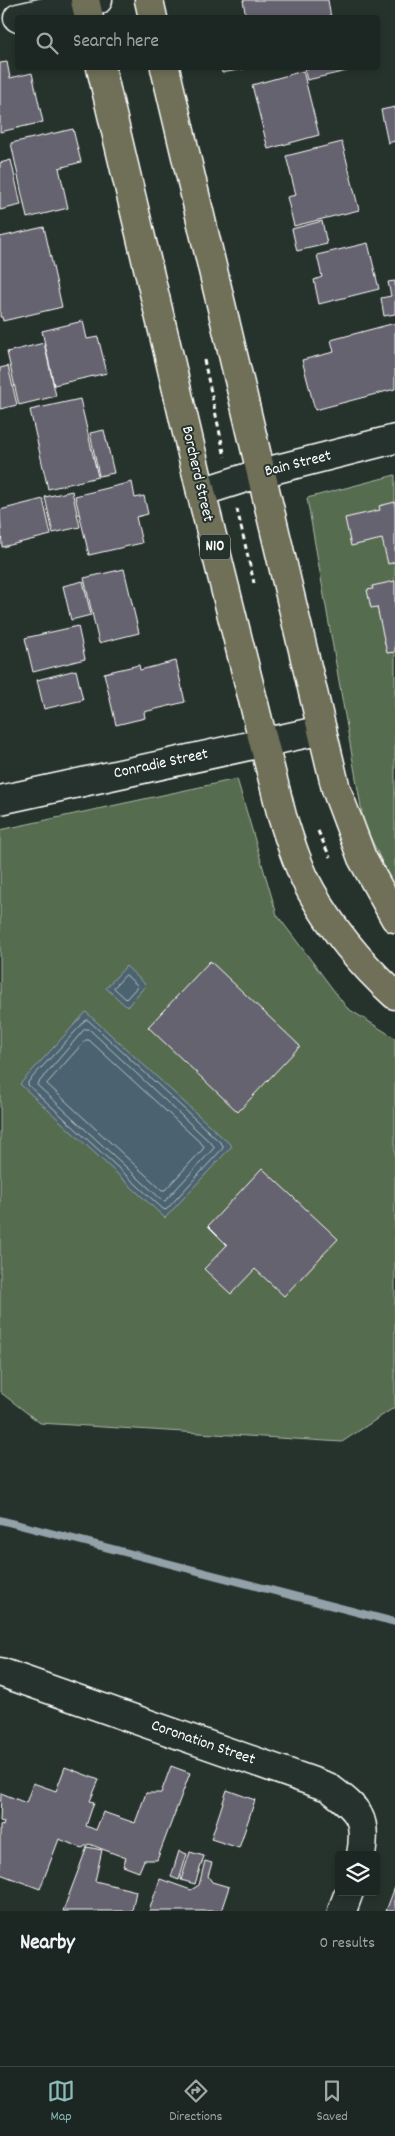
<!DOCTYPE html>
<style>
body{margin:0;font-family:Dekko,sans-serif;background:#29322f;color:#f1f3f6}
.controls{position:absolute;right:15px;bottom:15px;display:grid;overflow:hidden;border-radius:5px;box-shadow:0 2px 8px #0003}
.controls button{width:45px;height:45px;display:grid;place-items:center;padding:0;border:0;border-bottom:1px solid #3a4340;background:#1c2622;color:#f1f3f6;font:25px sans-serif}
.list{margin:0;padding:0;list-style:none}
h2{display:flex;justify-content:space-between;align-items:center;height:65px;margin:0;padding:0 20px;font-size:21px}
h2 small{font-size:16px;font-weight:400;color:#a0a5a5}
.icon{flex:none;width:28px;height:28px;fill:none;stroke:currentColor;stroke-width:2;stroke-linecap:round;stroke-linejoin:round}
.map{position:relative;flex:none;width:395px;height:1911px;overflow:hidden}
.search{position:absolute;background:#1c2622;box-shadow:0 2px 8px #0003;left:15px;right:15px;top:15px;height:55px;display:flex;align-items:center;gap:12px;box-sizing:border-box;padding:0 18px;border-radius:5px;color:#a0a5a5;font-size:19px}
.sheet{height:155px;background:#1c2622}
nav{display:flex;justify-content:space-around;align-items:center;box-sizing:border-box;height:70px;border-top:1px solid #3a4340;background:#1c2622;font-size:14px;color:#a0a5a5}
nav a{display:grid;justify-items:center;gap:2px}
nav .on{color:#8bbbb9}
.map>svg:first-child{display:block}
.green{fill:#576c50;stroke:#abb6a8}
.water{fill:#4b636f;stroke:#93a1a9}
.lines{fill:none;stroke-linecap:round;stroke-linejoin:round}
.shore{stroke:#b7c1c5;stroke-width:1}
.stream{stroke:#93a1a9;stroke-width:8}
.building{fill:#66636f;stroke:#fff}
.street-casing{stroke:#fff;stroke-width:31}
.highway-casing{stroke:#fff;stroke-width:31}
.path{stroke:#fff;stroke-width:3;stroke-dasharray:5 4;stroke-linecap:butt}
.street{stroke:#26332d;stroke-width:28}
.highway{stroke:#706f59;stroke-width:28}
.labels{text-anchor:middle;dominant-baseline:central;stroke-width:4;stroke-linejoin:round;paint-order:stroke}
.shield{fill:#26332d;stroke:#bec2c0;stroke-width:1}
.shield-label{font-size:15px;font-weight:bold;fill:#fff}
.street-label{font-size:16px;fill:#fff;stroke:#26332d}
</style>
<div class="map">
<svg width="395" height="1911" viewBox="0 0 395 1911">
<rect width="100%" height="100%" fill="#26332d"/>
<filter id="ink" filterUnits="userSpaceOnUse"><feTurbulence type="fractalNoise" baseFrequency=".02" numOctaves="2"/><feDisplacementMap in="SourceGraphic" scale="10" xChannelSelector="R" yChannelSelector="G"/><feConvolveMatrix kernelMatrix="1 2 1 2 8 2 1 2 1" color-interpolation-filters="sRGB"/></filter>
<g filter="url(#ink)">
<path class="green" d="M 395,475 L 395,889 L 364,824 L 307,498 Z
M 237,779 L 277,915 L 347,1008 L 395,1038 L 395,1407 L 342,1442 L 40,1423 L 0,1392 L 0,830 Z"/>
<path class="water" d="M 126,966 L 146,985 L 127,1007 L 106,988 Z
M 86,1012 L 232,1146 L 165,1218 L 20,1084 Z"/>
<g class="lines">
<path class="shore" d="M 126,975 L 138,986 L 126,999 L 114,988 Z
M 88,1020 L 223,1145 L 223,1148 L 166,1210 L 163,1209 L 28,1085 L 28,1082 L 85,1021 Z
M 85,1029 L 89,1029 L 214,1146 L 214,1148 L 165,1201 L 163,1201 L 37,1085 Z
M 86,1040 L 89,1040 L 204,1146 L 203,1149 L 165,1190 L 162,1190 L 47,1084 Z"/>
<path class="stream" d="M 0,1520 L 395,1622"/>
</g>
<path class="building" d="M 243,0 L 328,0 L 331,18 L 246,18 Z
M 7,62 L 10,78 L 32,73 L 43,122 L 0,132 L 0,63 Z
M 221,68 L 248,68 L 222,73 Z
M 304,68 L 346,68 L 347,71 L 307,80 Z
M 303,71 L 319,135 L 268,149 L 252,85 Z
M 395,107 L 395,141 L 388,143 L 381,110 Z
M 73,129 L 81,162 L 59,168 L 68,208 L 27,218 L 11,143 Z
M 342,142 L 359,210 L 294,226 L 287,197 L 296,195 L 286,156 Z
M 11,160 L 21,205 L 0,210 L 0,163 Z
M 322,221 L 327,244 L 297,251 L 292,229 Z
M 44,227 L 62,307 L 3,321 L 2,317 L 0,317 L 0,237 Z
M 368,243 L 379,289 L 319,304 L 314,280 L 322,277 L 317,255 Z
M 395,281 L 395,314 L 384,316 L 381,298 L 391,296 L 388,282 Z
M 83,321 L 87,339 L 98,337 L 107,373 L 54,385 L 42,331 Z
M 395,323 L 395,389 L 315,410 L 302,360 L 334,352 L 331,340 Z
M 44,343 L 56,396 L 19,405 L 7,352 Z
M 8,366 L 17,405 L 0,409 L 0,368 Z
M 80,399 L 98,477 L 48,489 L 30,410 Z
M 104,430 L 114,473 L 99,476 L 90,433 Z
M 132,482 L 135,498 L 144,496 L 148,514 L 136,517 L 142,543 L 89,555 L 75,496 Z
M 72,491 L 80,527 L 53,533 L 45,497 Z
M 43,499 L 51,535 L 2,547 L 0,510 Z
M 395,502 L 395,562 L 388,564 L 382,539 L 351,546 L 345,518 L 380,510 L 379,506 Z
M 124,569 L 139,633 L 99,643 L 84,578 Z
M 83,581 L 91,615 L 71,620 L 63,586 Z
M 395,581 L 395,652 L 387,653 L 377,607 L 371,608 L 367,590 L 373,589 L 372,586 Z
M 78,626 L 85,659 L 33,672 L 25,638 Z
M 176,661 L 185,702 L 144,712 L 145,718 L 116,725 L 104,673 L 139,665 L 140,670 Z
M 76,670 L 83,700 L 44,709 L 37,680 Z
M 210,961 L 300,1046 L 238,1112 L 148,1027 Z
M 262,1168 L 338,1239 L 284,1296 L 255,1269 L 231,1294 L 204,1269 L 227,1245 L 208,1226 Z
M 171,1766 L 190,1773 L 157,1860 L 144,1860 L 139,1872 L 123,1866 L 126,1858 L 89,1844 L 82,1848 L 59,1839 L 40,1889 L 0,1874 L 0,1825 L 3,1826 L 4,1822 L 0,1821 L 1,1793 L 26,1803 L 33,1783 L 56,1791 L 65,1767 L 99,1780 L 90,1801 L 94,1802 L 86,1826 L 96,1830 L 103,1812 L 135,1823 L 146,1793 L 161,1793 Z
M 227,1790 L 255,1800 L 239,1848 L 211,1839 Z
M 87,1847 L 102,1850 L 95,1881 L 136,1891 L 132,1911 L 63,1911 Z
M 179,1851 L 187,1854 L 179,1880 L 171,1877 Z
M 190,1852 L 204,1856 L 195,1884 L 181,1880 Z
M 205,1861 L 212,1863 L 208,1876 L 212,1882 L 229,1887 L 221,1911 L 149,1911 L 160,1879 L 191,1890 L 199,1885 Z
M 395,1887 L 395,1911 L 386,1911 Z"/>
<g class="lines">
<defs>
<path id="street" d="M 18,18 L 98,0
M 201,492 L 261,473 L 395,439
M 0,800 L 322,730
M 0,1672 L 328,1787 C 357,1809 368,1816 361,1855
M 342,1911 L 349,1892"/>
<path id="highway" d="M 85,0 L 89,18
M 149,0 L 153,18
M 101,68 L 201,492 L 282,816 C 290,841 298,867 311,891 C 333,930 362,965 395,995
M 165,68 L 336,789 L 362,858 L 395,918"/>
</defs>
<use href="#street" class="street-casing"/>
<use href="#highway" class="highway-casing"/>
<path class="path" d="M 204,360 L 225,457
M 237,509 L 254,583
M 318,831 L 330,857"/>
<use href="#street" class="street"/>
<use href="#highway" class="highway"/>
</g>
</g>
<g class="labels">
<rect class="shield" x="200" y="534.5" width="30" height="25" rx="4"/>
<g class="shield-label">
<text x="215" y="547">N10</text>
</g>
<g class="street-label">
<text transform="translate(298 464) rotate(-14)">Bain Street</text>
<text transform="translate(197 474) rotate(77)">Borcherd Street</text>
<text transform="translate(161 764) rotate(-12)">Conradie Street</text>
<text transform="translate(203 1743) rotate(19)">Coronation Street</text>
</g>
</g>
</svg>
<div class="controls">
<button><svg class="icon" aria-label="layers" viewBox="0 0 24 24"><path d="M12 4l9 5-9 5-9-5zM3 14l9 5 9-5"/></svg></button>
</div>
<div class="search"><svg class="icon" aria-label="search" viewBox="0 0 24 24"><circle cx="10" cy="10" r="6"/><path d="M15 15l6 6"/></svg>Search here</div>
</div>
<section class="sheet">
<h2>Nearby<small>0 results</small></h2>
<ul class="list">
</ul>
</section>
<nav>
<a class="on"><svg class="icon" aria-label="map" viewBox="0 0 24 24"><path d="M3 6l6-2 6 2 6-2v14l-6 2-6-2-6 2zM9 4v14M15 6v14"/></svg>Map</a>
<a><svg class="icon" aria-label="directions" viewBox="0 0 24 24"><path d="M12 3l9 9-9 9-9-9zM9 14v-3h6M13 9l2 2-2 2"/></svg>Directions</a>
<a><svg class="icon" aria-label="saved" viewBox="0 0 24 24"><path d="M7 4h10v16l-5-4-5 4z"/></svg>Saved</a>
</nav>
